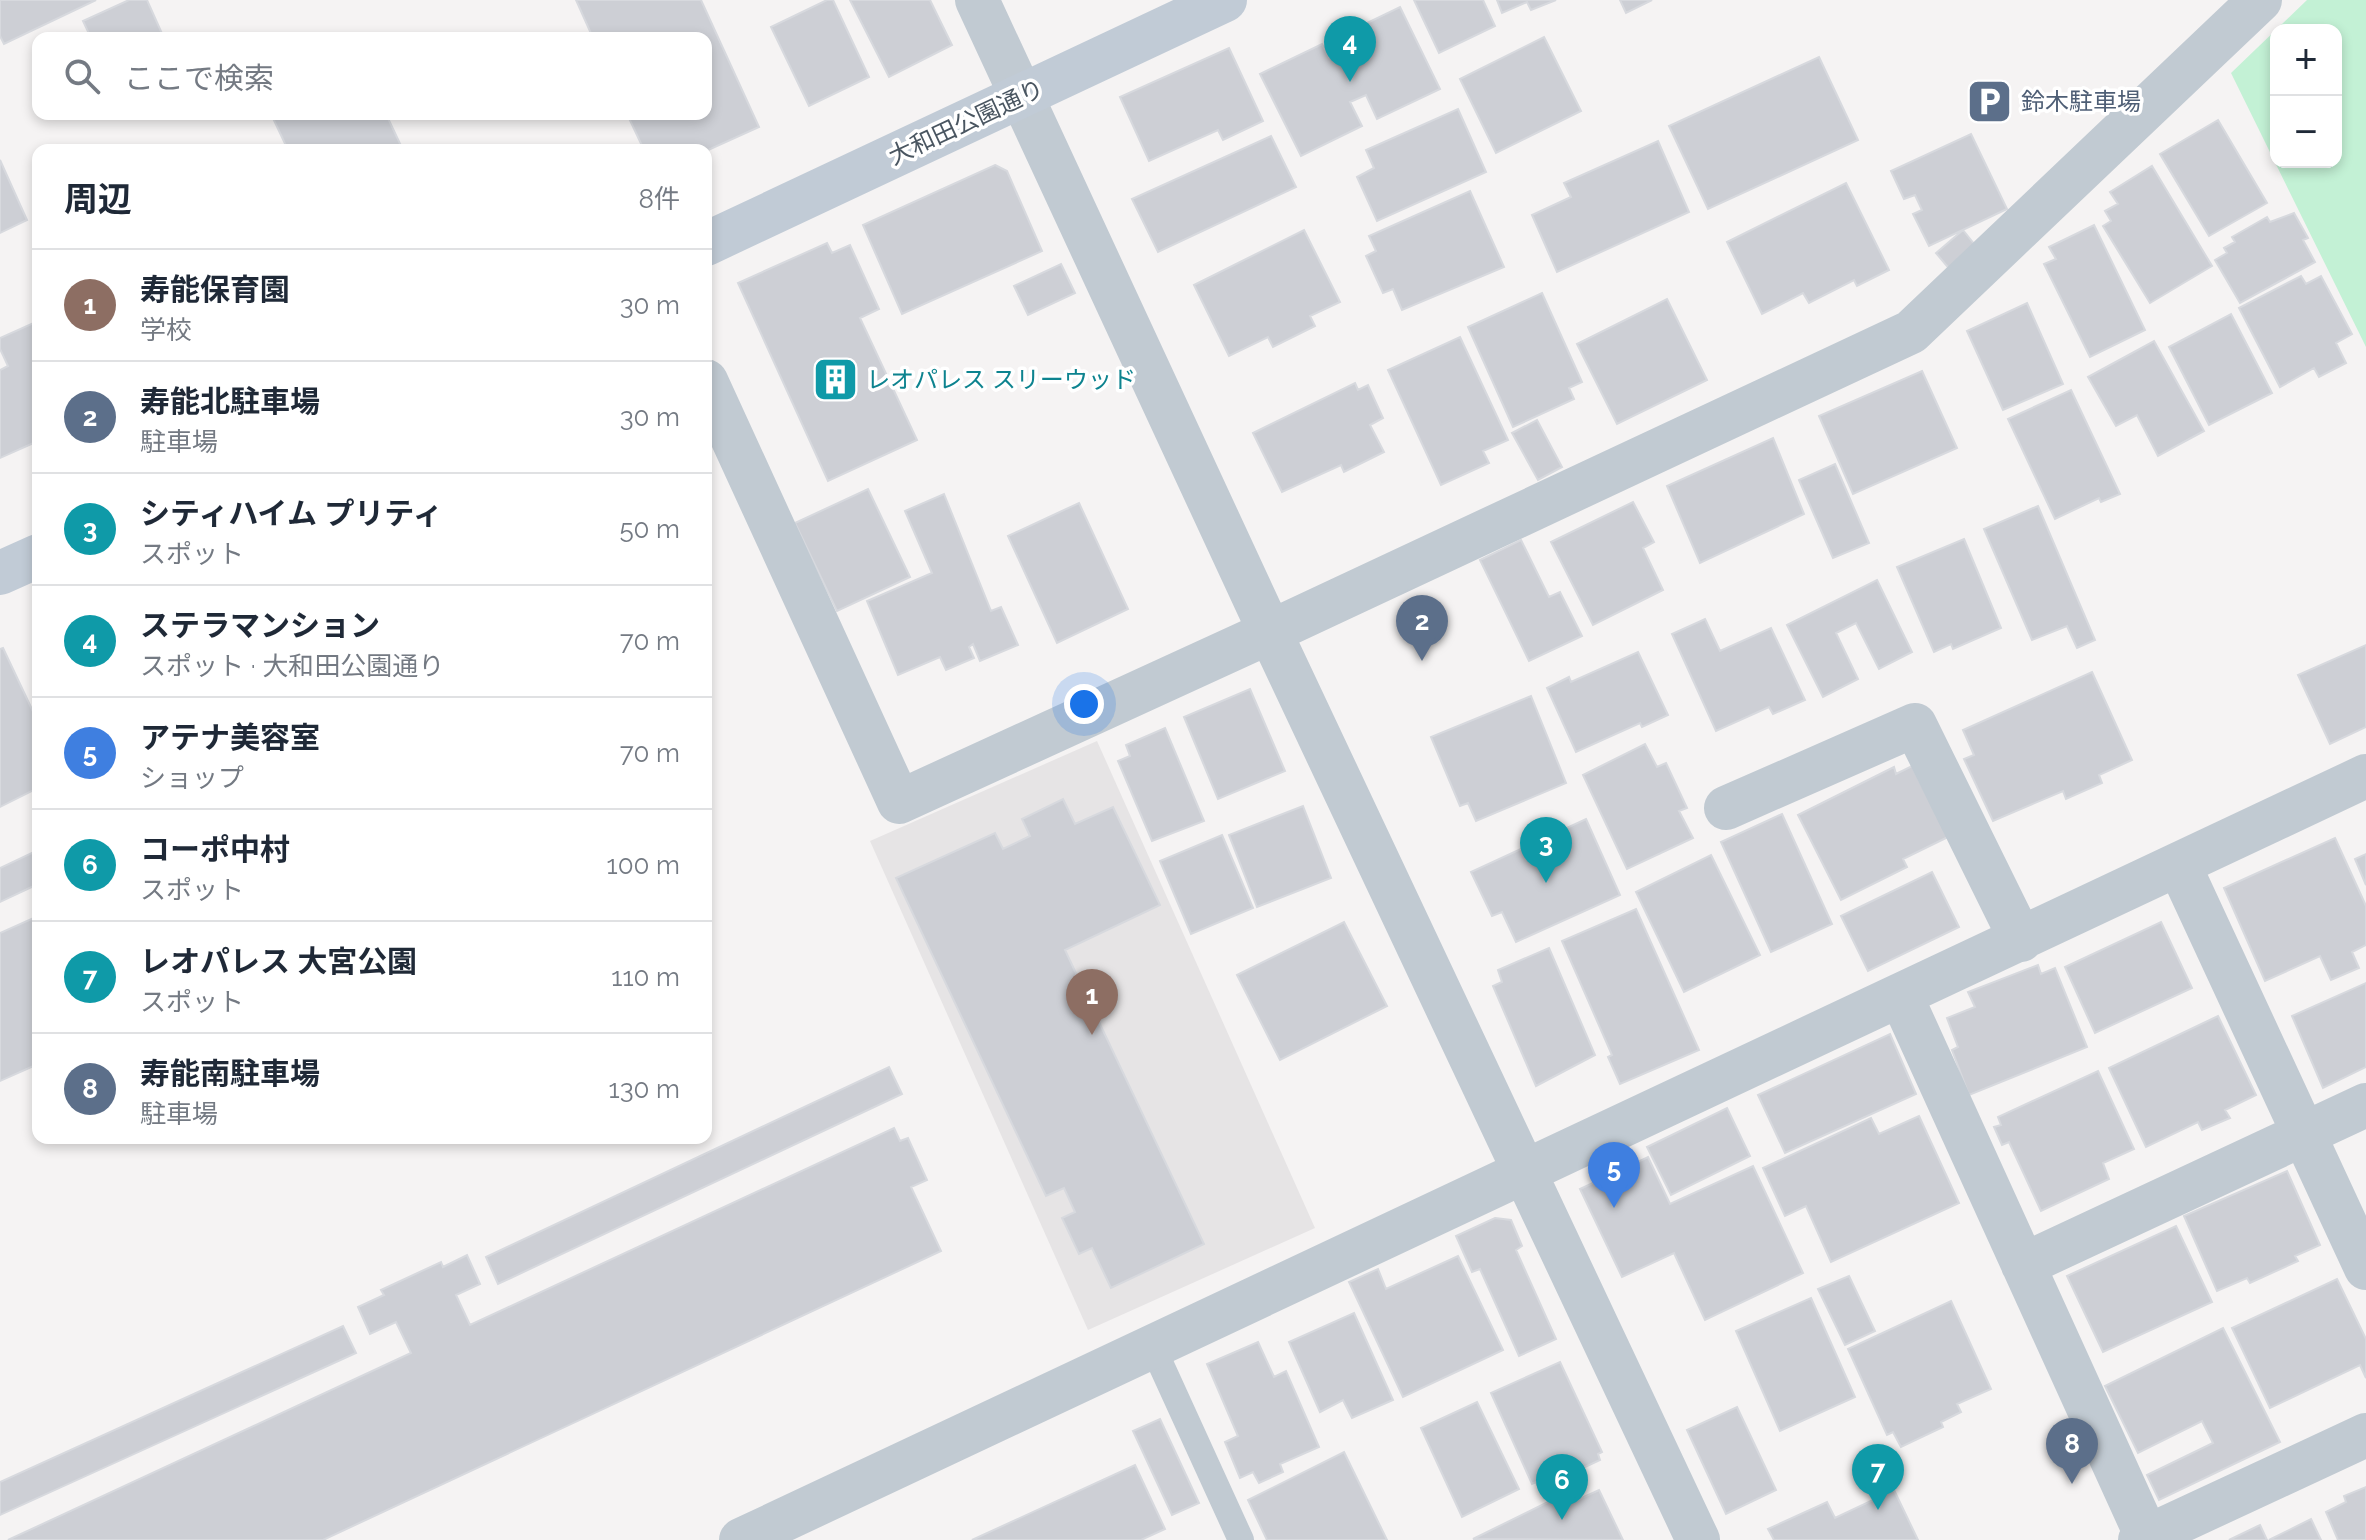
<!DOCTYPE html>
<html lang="ja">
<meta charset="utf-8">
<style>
body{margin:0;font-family:Raleway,"Noto Sans JP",sans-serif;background:#f2f2f3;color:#1f2937}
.controls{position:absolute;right:24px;top:24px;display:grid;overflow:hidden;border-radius:16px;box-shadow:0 4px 12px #0003}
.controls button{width:72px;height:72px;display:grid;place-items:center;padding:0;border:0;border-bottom:2px solid #e0e1e3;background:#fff;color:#1f2937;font:40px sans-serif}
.you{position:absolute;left:1084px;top:704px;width:28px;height:28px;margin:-20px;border:6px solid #fff;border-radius:50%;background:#1a73e8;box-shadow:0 0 0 12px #1a73e833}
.badge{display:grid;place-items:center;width:52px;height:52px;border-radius:50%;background:#2563eb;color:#fff;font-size:26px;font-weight:700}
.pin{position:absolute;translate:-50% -66px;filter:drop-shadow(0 2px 4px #0008)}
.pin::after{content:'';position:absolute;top:42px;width:28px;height:24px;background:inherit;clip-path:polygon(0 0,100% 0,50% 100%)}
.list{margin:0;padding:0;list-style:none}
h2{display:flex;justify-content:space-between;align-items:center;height:104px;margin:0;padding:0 32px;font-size:34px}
h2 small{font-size:26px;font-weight:400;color:#747a83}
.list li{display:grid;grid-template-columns:52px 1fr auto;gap:24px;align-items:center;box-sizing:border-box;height:112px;padding:0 32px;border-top:2px solid #e0e1e3}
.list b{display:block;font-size:30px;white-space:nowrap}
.list p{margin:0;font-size:26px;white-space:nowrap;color:#747a83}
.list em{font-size:26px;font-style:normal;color:#747a83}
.icon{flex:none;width:44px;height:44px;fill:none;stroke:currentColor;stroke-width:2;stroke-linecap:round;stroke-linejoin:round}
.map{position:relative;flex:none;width:2366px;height:1540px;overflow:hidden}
.search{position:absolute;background:#fff;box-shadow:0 4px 12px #0003;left:32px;top:32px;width:680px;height:88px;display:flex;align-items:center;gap:20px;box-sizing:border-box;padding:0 28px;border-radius:16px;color:#747a83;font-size:30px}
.panel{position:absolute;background:#fff;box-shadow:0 4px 12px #0003;left:32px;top:144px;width:680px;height:1000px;border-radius:16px}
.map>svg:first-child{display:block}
.education{fill:#e6e4e5}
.green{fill:#c3f1d5;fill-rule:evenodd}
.building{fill:#cdcfd5;stroke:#d7d9de;stroke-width:2}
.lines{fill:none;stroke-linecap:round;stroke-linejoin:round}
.lane{stroke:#c1cad2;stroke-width:26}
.street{stroke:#c1cad2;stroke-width:44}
.secondary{stroke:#c1cbd6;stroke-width:44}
.labels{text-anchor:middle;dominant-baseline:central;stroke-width:7;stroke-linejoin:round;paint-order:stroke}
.service-label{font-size:24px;fill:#4e5e75;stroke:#fff;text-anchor:start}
.street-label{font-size:24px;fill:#4a5661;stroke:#fff}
.culture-label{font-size:24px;fill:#0d838f;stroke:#fff;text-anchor:start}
</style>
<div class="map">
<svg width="2366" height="1540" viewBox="0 0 2366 1540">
<rect width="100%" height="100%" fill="#f5f3f3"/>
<path class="education" d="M 1097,741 L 1315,1228 L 1088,1330 L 870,841 Z"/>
<path class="green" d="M 2307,0 L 2366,0 L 2366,347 L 2231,73 ZM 2276,30 L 2336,30 L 2336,162 L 2276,162 Z"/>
<path class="building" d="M 0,0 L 96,0 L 4,44 L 0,36 Z
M 129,0 L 147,0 L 164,38 L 91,38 L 83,21 Z
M 576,0 L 701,0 L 759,127 L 706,151 L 644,150 L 627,114 L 706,114 L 706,38 L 593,38 Z
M 827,0 L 833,0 L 869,77 L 809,106 L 771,27 Z
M 850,0 L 930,0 L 952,45 L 889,77 Z
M 1414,0 L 1483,0 L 1495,26 L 1439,53 Z
M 1497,0 L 1556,0 L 1531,10 L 1527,2 L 1502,13 Z
M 1620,0 L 1652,0 L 1626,13 Z
M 1400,7 L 1440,89 L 1377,119 L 1366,95 L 1350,102 L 1362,126 L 1301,156 L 1260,74 L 1322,44 L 1329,57 L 1343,49 L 1338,37 Z
M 1544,37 L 1581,111 L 1496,153 L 1460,79 Z
M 1229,48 L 1263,121 L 1223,140 L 1218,130 L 1149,161 L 1120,97 Z
M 1819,57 L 1858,140 L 1708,209 L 1669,126 Z
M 1458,109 L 1486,172 L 1377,221 L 1357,177 L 1374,168 L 1366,150 Z
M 271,114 L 386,114 L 403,150 L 288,150 Z
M 2218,120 L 2267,203 L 2209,236 L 2160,154 Z
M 1971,134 L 2007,209 L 1929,246 L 1913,214 L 1922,210 L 1915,195 L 1904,199 L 1891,171 Z
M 1271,136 L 1296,187 L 1158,252 L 1132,199 Z
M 1658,141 L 1689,212 L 1557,272 L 1532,215 L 1571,197 L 1564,183 Z
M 0,160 L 27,220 L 0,233 Z
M 995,165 L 1007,171 L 1042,251 L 902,314 L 863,225 Z
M 2152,166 L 2212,266 L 2150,303 L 2103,226 L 2111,221 L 2105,211 L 2118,204 L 2110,192 Z
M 1846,183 L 1889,270 L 1857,286 L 1854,280 L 1809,303 L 1803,293 L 1762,314 L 1727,242 Z
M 1470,191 L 1504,267 L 1402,310 L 1393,289 L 1383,293 L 1366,256 L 1376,251 L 1369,236 Z
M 2294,213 L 2308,238 L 2303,240 L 2315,262 L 2240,303 L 2215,260 L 2227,253 L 2224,248 L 2235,242 L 2232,237 L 2267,217 L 2270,222 Z
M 2094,225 L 2145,330 L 2090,357 L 2044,264 L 2056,259 L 2049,247 Z
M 1304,230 L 1340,302 L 1310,316 L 1315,326 L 1273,347 L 1268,337 L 1229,356 L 1194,285 Z
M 1963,230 L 1979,250 L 1952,272 L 1936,253 Z
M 827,243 L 832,253 L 850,245 L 879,309 L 860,318 L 917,440 L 828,481 L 738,283 Z
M 1061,264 L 1075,293 L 1028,315 L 1014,286 Z
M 2301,276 L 2306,284 L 2321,276 L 2352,334 L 2336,343 L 2346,363 L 2319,377 L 2314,368 L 2280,387 L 2239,308 Z
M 1542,293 L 1582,382 L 1569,388 L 1574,399 L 1513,427 L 1468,327 Z
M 1667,299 L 1707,380 L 1617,424 L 1577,344 Z
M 2027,303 L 2063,384 L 2003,410 L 1967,331 Z
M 2231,314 L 2272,393 L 2209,425 L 2169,347 Z
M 38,321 L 38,441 L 0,458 L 0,370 L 8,366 L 0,349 L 0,338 Z
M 1460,337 L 1508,440 L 1483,451 L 1489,463 L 1441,485 L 1388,370 Z
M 2154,341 L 2204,431 L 2158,456 L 2137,415 L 2116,426 L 2088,377 Z
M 1922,371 L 1957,448 L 1853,494 L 1819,416 Z
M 1355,383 L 1358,390 L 1368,385 L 1383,418 L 1370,425 L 1384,452 L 1344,472 L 1341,465 L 1282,492 L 1253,433 Z
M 2071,390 L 2120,494 L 2101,502 L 2099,498 L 2055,519 L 2008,419 Z
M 1537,420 L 1562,467 L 1538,480 L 1512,433 Z
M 1773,438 L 1804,514 L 1700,563 L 1667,486 Z
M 1835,464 L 1869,543 L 1833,558 L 1799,480 Z
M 868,489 L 910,577 L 837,611 L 795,523 Z
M 944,494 L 991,611 L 1001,607 L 1018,645 L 980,661 L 973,644 L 969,647 L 974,658 L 946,670 L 940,657 L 898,675 L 867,601 L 932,573 L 905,511 Z
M 1633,502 L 1654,542 L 1643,548 L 1663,590 L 1593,625 L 1551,542 Z
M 1079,503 L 1128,609 L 1057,643 L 1008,536 Z
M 2038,506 L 2095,640 L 2077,648 L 2067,626 L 2032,640 L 1984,529 Z
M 1964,539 L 2001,628 L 1953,649 L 1951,644 L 1934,652 L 1897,567 Z
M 1521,540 L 1549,597 L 1560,592 L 1582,636 L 1529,661 L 1480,560 Z
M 1877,580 L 1912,652 L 1879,669 L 1856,623 L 1836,633 L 1858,679 L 1823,697 L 1787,625 Z
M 1705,619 L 1720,651 L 1771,628 L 1805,700 L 1773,714 L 1769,707 L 1716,731 L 1672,634 Z
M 2366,645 L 2366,727 L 2330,744 L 2298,675 Z
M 3,648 L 38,722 L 38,788 L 0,807 L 0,649 Z
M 1638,652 L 1668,715 L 1642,727 L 1640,723 L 1576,752 L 1547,688 L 1569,677 L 1571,682 Z
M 2092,672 L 2132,760 L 2099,775 L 2102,783 L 2066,799 L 2063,791 L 1993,821 L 1964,759 L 1974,755 L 1963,730 Z
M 1250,689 L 1285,771 L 1218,799 L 1184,717 Z
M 1531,696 L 1566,783 L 1476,821 L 1468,803 L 1460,806 L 1431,737 Z
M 1165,728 L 1204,821 L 1152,841 L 1118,761 L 1130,756 L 1126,745 Z
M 1645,744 L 1657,767 L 1666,763 L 1687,808 L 1679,811 L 1693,838 L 1627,869 L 1583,775 Z
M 1912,766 L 1948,837 L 1903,859 L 1907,867 L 1841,900 L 1798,815 L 1894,767 L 1896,774 Z
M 1063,799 L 1075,824 L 1113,807 L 1160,905 L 1065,950 L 1204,1244 L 1111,1288 L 1092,1248 L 1079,1254 L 1062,1218 L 1075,1212 L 1064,1188 L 1046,1196 L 896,878 L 995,833 L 1003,849 L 1030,836 L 1022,819 Z
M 1303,806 L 1331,878 L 1257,907 L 1229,835 Z
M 1782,814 L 1832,924 L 1771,952 L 1721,842 Z
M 1586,819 L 1620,895 L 1516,942 L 1502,912 L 1492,916 L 1471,872 Z
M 1222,835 L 1253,908 L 1191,934 L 1160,861 Z
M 2335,838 L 2366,906 L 2366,945 L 2352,952 L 2359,968 L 2331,980 L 2320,956 L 2265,981 L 2224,888 Z
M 38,850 L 38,884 L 0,902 L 0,868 Z
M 2366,854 L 2366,885 L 2355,859 Z
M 1711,855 L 1760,955 L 1684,992 L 1636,892 Z
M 1932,872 L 1959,927 L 1868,971 L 1841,916 Z
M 1636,909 L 1699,1050 L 1620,1084 L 1608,1057 L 1612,1055 L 1562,941 Z
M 38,916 L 38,1064 L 0,1081 L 0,933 Z
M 1344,922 L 1387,1006 L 1280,1060 L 1237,975 Z
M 2161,922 L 2192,988 L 2095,1033 L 2065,967 Z
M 1549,948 L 1595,1055 L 1536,1086 L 1493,986 L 1502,982 L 1498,970 Z
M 2038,965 L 2041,974 L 2055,968 L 2087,1047 L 1969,1095 L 1952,1050 L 1958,1047 L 1947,1018 L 1975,1007 L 1968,992 Z
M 2366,983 L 2366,1067 L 2323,1088 L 2292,1016 Z
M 2218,1016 L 2256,1095 L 2225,1110 L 2230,1118 L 2202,1130 L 2198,1122 L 2146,1147 L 2109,1068 Z
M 1890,1034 L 1916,1094 L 1785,1153 L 1758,1095 Z
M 889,1067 L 902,1094 L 498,1284 L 486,1257 Z
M 2098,1071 L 2134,1149 L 2103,1163 L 2109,1179 L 2041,1211 L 2009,1142 L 2002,1145 L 1994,1127 L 2001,1125 L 1998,1117 Z
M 1727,1108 L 1750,1156 L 1671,1195 L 1647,1147 Z
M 1919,1116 L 1959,1203 L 1831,1262 L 1806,1206 L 1785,1216 L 1763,1168 L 1871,1118 L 1879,1134 Z
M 894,1128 L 900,1141 L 908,1138 L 927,1180 L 911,1187 L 941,1251 L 323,1540 L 8,1540 L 411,1353 L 396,1322 L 370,1334 L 358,1307 L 384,1295 L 381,1290 L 441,1262 L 443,1267 L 467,1255 L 480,1284 L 456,1295 L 470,1325 Z
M 1648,1157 L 1670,1204 L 1753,1166 L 1803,1273 L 1705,1320 L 1674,1253 L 1622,1277 L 1580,1189 Z
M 2287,1171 L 2320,1245 L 2295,1256 L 2298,1261 L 2250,1283 L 2247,1278 L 2217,1291 L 2184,1216 Z
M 1495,1218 L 1511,1220 L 1522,1246 L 1516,1250 L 1556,1339 L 1519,1356 L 1480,1269 L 1472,1272 L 1456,1236 Z
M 2176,1226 L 2212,1302 L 2103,1352 L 2067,1276 Z
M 1458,1256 L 1503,1350 L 1403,1397 L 1349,1282 L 1378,1269 L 1386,1289 Z
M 1849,1276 L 1875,1331 L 1845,1345 L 1818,1289 Z
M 2337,1279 L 2366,1339 L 2366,1378 L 2360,1365 L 2270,1408 L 2232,1328 Z
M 1811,1298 L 1855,1397 L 1780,1431 L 1736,1331 Z
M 1951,1301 L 1991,1389 L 1957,1404 L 1961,1412 L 1941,1422 L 1943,1427 L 1901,1447 L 1893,1432 L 1887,1435 L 1848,1349 Z
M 1354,1313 L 1393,1400 L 1352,1418 L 1343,1400 L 1320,1412 L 1289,1342 Z
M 343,1326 L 356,1353 L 0,1515 L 0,1482 Z
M 2223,1328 L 2280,1442 L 2159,1500 L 2147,1475 L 2213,1443 L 2202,1421 L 2138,1453 L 2105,1386 Z
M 1258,1342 L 1274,1377 L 1286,1371 L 1319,1447 L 1280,1464 L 1283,1472 L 1259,1483 L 1253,1472 L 1240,1478 L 1225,1442 L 1238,1436 L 1207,1364 Z
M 1560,1362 L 1602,1452 L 1598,1454 L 1600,1460 L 1539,1489 L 1536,1482 L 1532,1484 L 1491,1393 Z
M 1477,1402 L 1519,1489 L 1462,1517 L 1421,1428 Z
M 1737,1407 L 1776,1490 L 1726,1514 L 1687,1430 Z
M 1160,1419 L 1199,1503 L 1172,1515 L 1133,1431 Z
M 1344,1452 L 1387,1540 L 1267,1540 L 1248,1500 Z
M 1135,1465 L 1165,1529 L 1141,1540 L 972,1540 Z
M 2366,1487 L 2366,1540 L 2338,1540 L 2326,1512 L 2346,1502 L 2344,1496 Z
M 1599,1490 L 1623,1540 L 1473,1539 L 1570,1491 L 1575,1501 Z
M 1894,1490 L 1918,1540 L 1774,1540 L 1768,1529 L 1827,1502 L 1835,1518 Z
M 2311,1519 L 2321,1540 L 2269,1540 Z
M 2260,1525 L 2267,1540 L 2229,1540 Z"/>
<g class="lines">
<path class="lane" d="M 1152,1345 L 1241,1540"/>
<path class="street" d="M 977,0 L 1270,632 L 1698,1540
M 706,381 L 899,802 L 1270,632 L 1911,332 L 2260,0
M 1726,808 L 1915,725 L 2021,940
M 2179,865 L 2366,1268
M 1901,996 L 2147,1537
M 2023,1265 L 2366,1105
M 741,1540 L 2366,776
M 2140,1540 L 2366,1435"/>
<path class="secondary" d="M 706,244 L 1225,0
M 0,573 L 38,556"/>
</g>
<defs>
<symbol id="parking-square" viewBox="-11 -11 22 22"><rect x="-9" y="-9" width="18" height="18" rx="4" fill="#5c6f8a" stroke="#fff"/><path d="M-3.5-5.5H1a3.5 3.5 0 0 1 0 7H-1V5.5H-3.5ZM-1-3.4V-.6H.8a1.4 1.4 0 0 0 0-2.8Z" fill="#fff"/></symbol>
<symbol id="building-square" viewBox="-11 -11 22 22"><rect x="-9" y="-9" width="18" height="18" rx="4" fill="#0f9aa8" stroke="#fff"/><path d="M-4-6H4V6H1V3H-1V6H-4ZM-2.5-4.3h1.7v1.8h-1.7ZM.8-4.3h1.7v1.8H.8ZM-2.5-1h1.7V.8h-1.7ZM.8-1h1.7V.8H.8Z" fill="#fff"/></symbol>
</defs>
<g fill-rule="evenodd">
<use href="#parking-square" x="1964" y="76" width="51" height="51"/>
<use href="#building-square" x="810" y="354" width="51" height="51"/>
</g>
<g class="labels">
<g class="service-label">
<text x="2021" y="101">鈴木駐車場</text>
</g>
<g class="street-label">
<text transform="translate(966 122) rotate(-25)">大和田公園通り</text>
</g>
<g class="culture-label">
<text x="866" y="379">レオパレス スリーウッド</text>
</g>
</g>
</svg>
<div class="controls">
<button>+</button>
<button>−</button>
</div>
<div class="you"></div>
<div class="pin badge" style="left:1092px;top:1035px;background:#8d6e63">1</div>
<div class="pin badge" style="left:1422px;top:661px;background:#5c6f8a">2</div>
<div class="pin badge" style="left:1546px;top:883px;background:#0f9aa8">3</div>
<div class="pin badge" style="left:1350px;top:82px;background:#0f9aa8">4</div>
<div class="pin badge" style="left:1614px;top:1208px;background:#3f7fe0">5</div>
<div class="pin badge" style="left:1562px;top:1520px;background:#0f9aa8">6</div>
<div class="pin badge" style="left:1878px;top:1510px;background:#0f9aa8">7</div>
<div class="pin badge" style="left:2072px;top:1484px;background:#5c6f8a">8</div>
<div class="search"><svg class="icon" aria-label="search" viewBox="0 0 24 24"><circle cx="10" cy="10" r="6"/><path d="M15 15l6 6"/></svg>ここで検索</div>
<section class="panel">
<h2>周辺<small>8件</small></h2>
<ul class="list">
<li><span class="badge" style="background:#8d6e63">1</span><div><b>寿能保育園</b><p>学校</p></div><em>30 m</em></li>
<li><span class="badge" style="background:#5c6f8a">2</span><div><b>寿能北駐車場</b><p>駐車場</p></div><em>30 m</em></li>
<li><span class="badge" style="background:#0f9aa8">3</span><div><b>シティハイム プリティ</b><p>スポット</p></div><em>50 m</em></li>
<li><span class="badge" style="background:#0f9aa8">4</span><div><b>ステラマンション</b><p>スポット · 大和田公園通り</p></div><em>70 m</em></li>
<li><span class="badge" style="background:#3f7fe0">5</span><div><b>アテナ美容室</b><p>ショップ</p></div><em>70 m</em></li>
<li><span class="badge" style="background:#0f9aa8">6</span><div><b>コーポ中村</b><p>スポット</p></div><em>100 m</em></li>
<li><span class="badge" style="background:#0f9aa8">7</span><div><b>レオパレス 大宮公園</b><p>スポット</p></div><em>110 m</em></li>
<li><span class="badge" style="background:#5c6f8a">8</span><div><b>寿能南駐車場</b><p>駐車場</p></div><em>130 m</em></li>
</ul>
</section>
</div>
